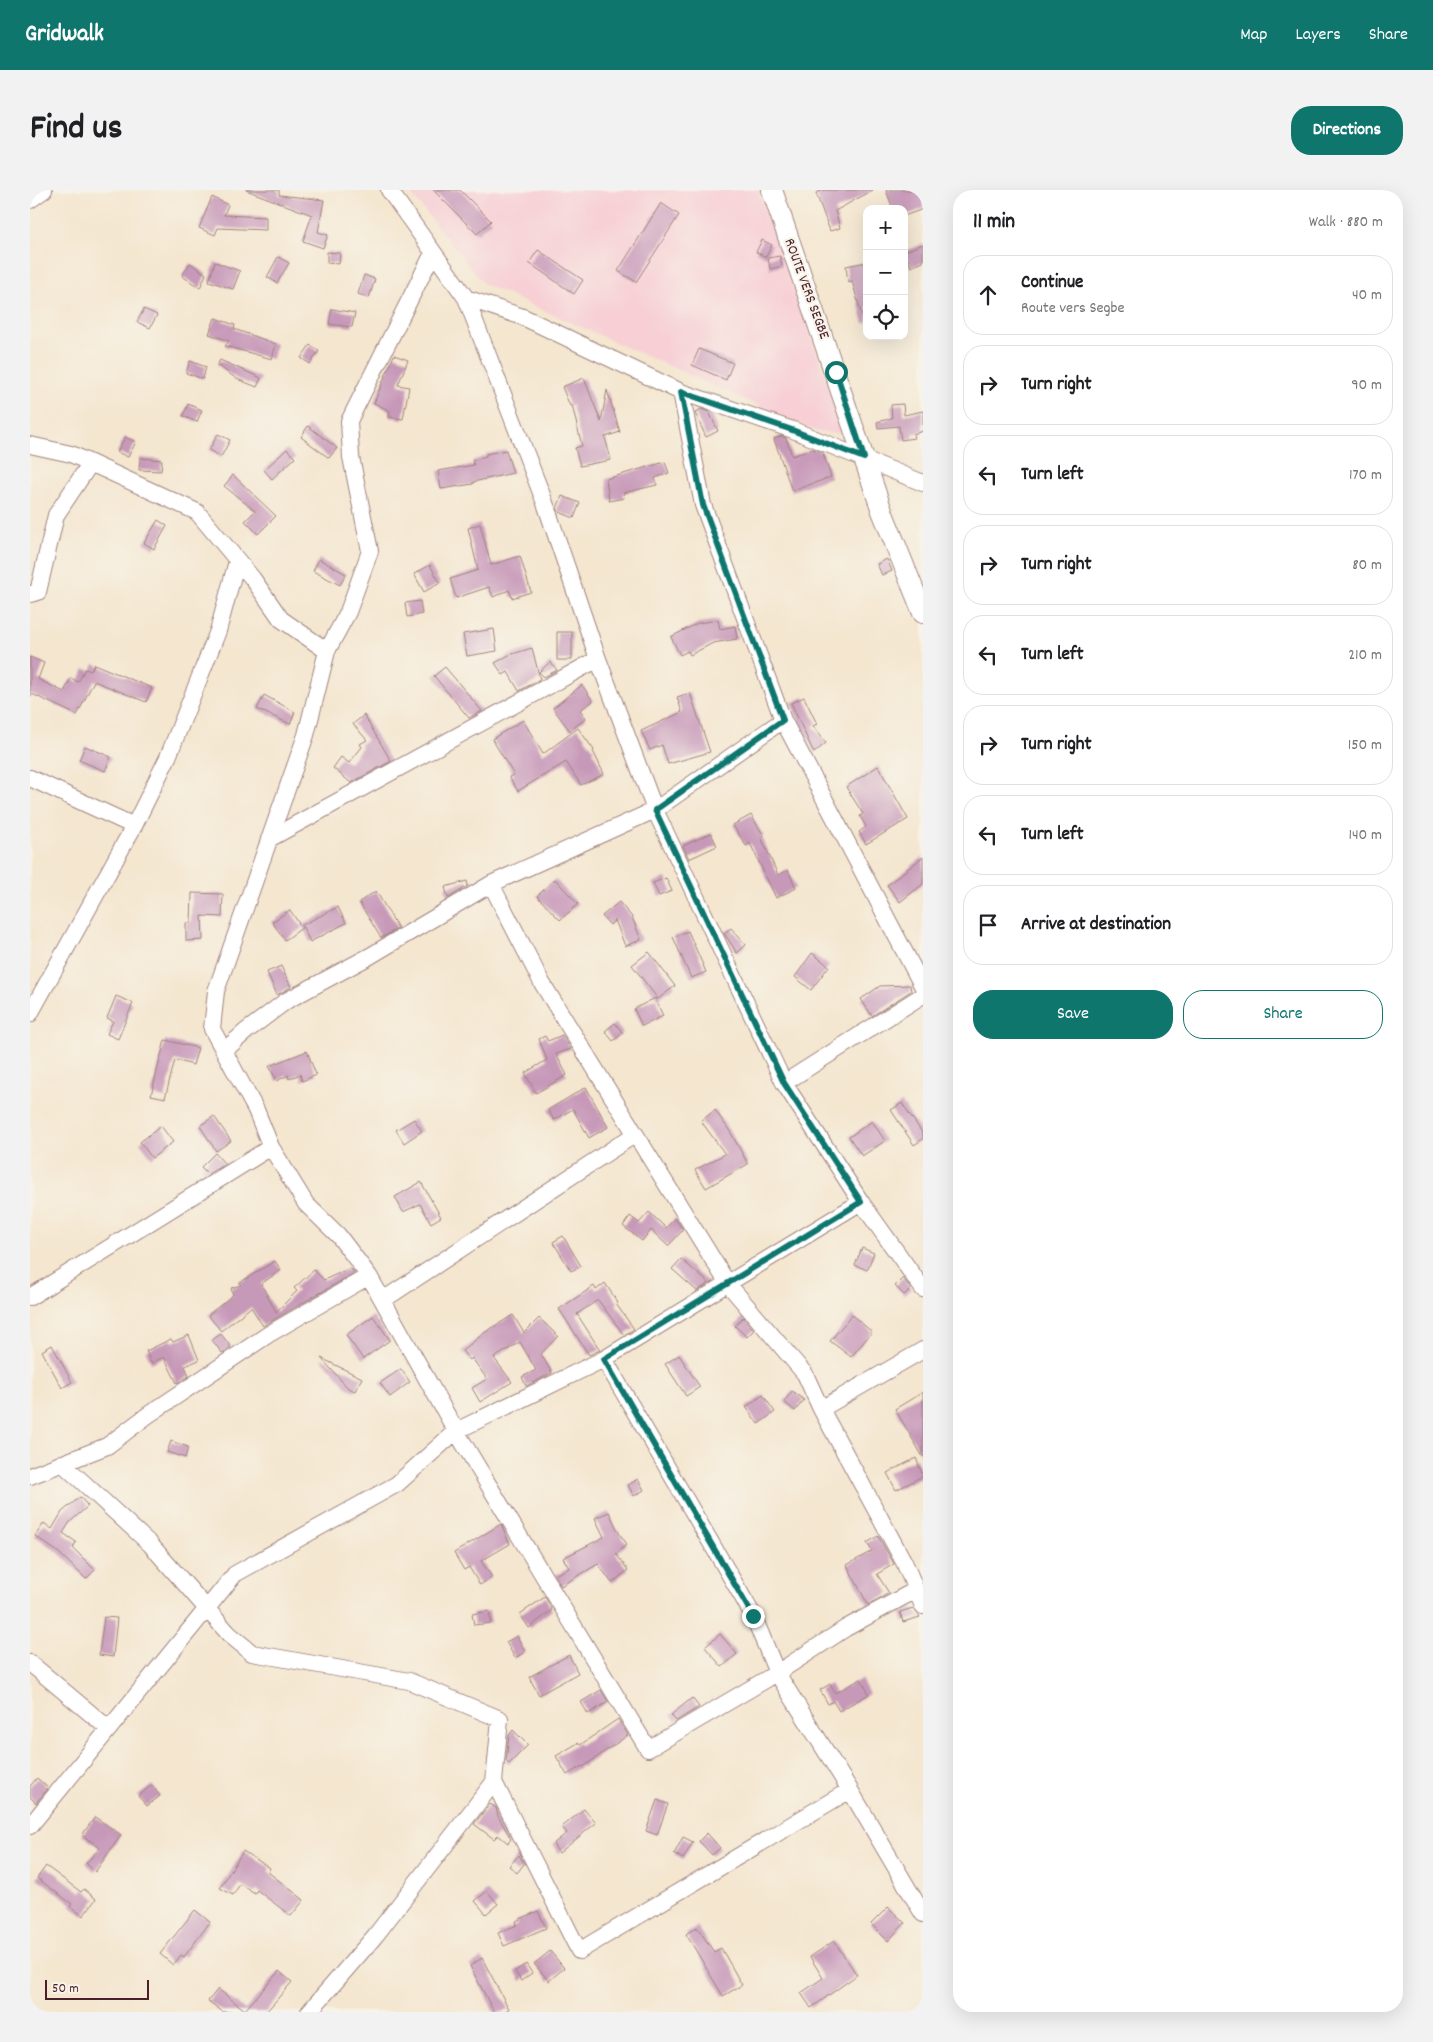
<!DOCTYPE html>
<meta charset="utf-8">
<style>
body{margin:0;font-family:Dekko,sans-serif;background:#f2f2f2;color:#202124}
.controls{position:absolute;right:15px;top:15px;display:grid;overflow:hidden;border-radius:10px;box-shadow:0 5px 20px #0002}
.controls button{width:45px;height:45px;display:grid;place-items:center;padding:0;border:0;border-bottom:1px solid #e0e0e0;background:#fff;color:#202124;font:25px sans-serif}
.scale{position:absolute;left:15px;bottom:12px;width:104px;box-sizing:border-box;padding-left:5px;border:2px solid #4a1f2b;border-top:0;font-size:14px;line-height:18px;white-space:nowrap;color:#4a1f2b;-webkit-text-stroke:4px #f7f3e8;paint-order:stroke}
.stop{position:absolute;width:15px;height:15px;margin:-11px;border:4px solid #0f766e;border-radius:50%;background:#fff}
.stop.end{background:#0f766e;border-color:#fff;box-shadow:0 1px 5px #0008}
.list{margin:0;padding:0;list-style:none}
h2{display:flex;justify-content:space-between;align-items:center;height:65px;margin:0;padding:0 20px;font-size:21px}
h2 small{font-size:16px;font-weight:400;color:#757577}
.list li{display:grid;grid-template-columns:32px 1fr auto;gap:15px;align-items:center;box-sizing:border-box;height:80px;margin:0 10px 10px;padding:0 10px;border:1px solid #e0e0e0;border-radius:20px}
.list b{display:block;font-size:19px;white-space:nowrap}
.list p{margin:0;font-size:16px;white-space:nowrap;color:#757577}
.list em{font-size:16px;font-style:normal;color:#757577}
.actions{display:flex;gap:10px;padding:15px 20px}
.actions a{flex:1;padding:11px 0;border:1px solid #0f766e;border-radius:20px;text-align:center;font-size:18px;color:#0f766e}
.actions .main{background:#0f766e;color:#fff}
.icon{flex:none;width:28px;height:28px;fill:none;stroke:currentColor;stroke-width:2;stroke-linecap:round;stroke-linejoin:round}
.map{position:relative;flex:none;width:893px;height:1822px;overflow:hidden;border-radius:20px}
header{display:flex;align-items:center;gap:30px;box-sizing:border-box;height:70px;padding:0 25px;background:#0f766e;color:#fff}
header strong{font-size:24px}
nav{display:flex;gap:28px;margin-inline-start:auto;font-size:18px}
.intro{display:flex;align-items:center;justify-content:space-between;box-sizing:border-box;height:120px;padding:0 30px}
h1{margin:0;font-size:35px}
.button{padding:12px 22px;border-radius:20px;background:#0f766e;color:#fff;font-size:18px;font-weight:700}
main{display:flex;gap:30px;padding:0 30px}
aside{flex:1;background:#fff;border-radius:20px;box-shadow:0 5px 20px #0002}
.map>svg:first-child{display:block}
.built{fill:#f7cfd5}
.building{fill:#c799b9}
.lines{fill:none;stroke-linecap:round;stroke-linejoin:round}
.minor-casing{stroke:#9f827d;stroke-width:18}
.major-casing{stroke:#9f827d;stroke-width:22}
.minor{stroke:#fff;stroke-width:16}
.major{stroke:#fff;stroke-width:20}
.route{stroke:#0f766e;stroke-width:6}
.labels{text-anchor:middle;dominant-baseline:central;stroke-width:4.5;stroke-linejoin:round;paint-order:stroke}
.street-label{font-size:15px;fill:#4a1f2b;stroke:#f7f3e8}
</style>
<header>
<strong>Gridwalk</strong>
<nav><a>Map</a><a>Layers</a><a>Share</a></nav>
</header>
<div class="intro"><h1>Find us</h1><a class="button">Directions</a></div>
<main>
<div class="map">
<svg width="893" height="1822" viewBox="0 0 893 1822">
<rect width="100%" height="100%" fill="#f7f3e8"/>
<filter id="ink" filterUnits="userSpaceOnUse"><feTurbulence type="fractalNoise" baseFrequency=".02" numOctaves="2"/><feDisplacementMap in="SourceGraphic" scale="10" xChannelSelector="R" yChannelSelector="G"/><feConvolveMatrix kernelMatrix="1 2 1 2 8 2 1 2 1" color-interpolation-filters="sRGB"/></filter>
<filter id="wash" filterUnits="userSpaceOnUse"><feTurbulence type="fractalNoise" baseFrequency=".0096" numOctaves="4" result="noise"/><feDisplacementMap in="SourceGraphic" scale="20" xChannelSelector="R" yChannelSelector="G"/><feGaussianBlur stdDeviation="1.12" result="paint"/><feColorMatrix in="noise" values="0 0 0 0 0 0 0 0 0 0 0 0 0 0 0 0 0 1.4 0 .05"/><feComposite in="paint" operator="in"/></filter>
<g filter="url(#wash)">
<rect width="100%" height="100%" fill="#f4e6cf"/>
<path class="built" d="M 378,0 L 728,0 L 816,244 L 788,242 L 454,94 Z"/>
<g id="blocks">
<path class="building" d="M 216,0 L 249,0 L 249,5 L 294,10 L 288,42 L 298,45 L 293,58 L 273,51 L 282,25 Z
M 403,0 L 430,0 L 461,31 L 447,44 Z
M 793,0 L 843,0 L 805,21 L 810,38 L 800,41 L 786,3 Z
M 856,0 L 893,0 L 893,19 L 874,26 L 874,19 L 863,19 Z
M 182,7 L 198,15 L 194,25 L 236,27 L 236,40 L 188,38 L 185,45 L 169,38 Z
M 631,13 L 649,25 L 606,92 L 588,81 Z
M 732,50 L 742,55 L 736,67 L 726,62 Z
M 893,54 L 893,72 L 881,77 L 875,61 Z
M 508,60 L 553,90 L 544,104 L 499,73 Z
M 297,62 L 310,63 L 309,74 L 297,73 Z
M 750,66 L 752,76 L 740,79 L 738,68 Z
M 248,67 L 259,73 L 247,93 L 237,87 Z
M 185,72 L 210,81 L 203,99 L 179,91 Z
M 837,72 L 837,133 L 834,133 L 822,91 L 818,92 L 816,76 Z
M 160,73 L 176,84 L 170,98 L 152,86 Z
M 334,85 L 345,89 L 339,108 L 328,104 Z
M 114,119 L 127,125 L 120,138 L 107,132 Z
M 302,119 L 325,123 L 322,137 L 299,134 Z
M 185,128 L 205,135 L 204,139 L 246,154 L 242,169 L 195,156 L 199,151 L 179,144 Z
M 280,155 L 289,161 L 280,174 L 271,168 Z
M 669,159 L 703,173 L 696,190 L 662,175 Z
M 364,165 L 378,170 L 368,195 L 379,197 L 373,229 L 359,227 L 360,221 L 344,213 Z
M 190,170 L 231,188 L 227,197 L 207,189 L 187,175 Z
M 160,171 L 176,177 L 173,189 L 156,183 Z
M 554,188 L 571,232 L 577,200 L 590,242 L 575,247 L 581,270 L 550,276 L 545,258 L 552,256 L 542,215 L 540,216 L 532,197 Z
M 158,214 L 172,220 L 167,232 L 153,226 Z
M 873,214 L 874,225 L 893,221 L 893,241 L 883,244 L 884,248 L 871,250 L 869,236 L 848,238 L 847,232 L 862,228 L 861,215 Z
M 671,219 L 679,222 L 688,241 L 676,247 L 665,223 Z
M 278,236 L 307,258 L 299,268 L 271,247 Z
M 188,244 L 200,250 L 191,267 L 179,260 Z
M 751,246 L 756,248 L 762,266 L 783,259 L 793,263 L 801,287 L 762,301 L 744,249 Z
M 95,247 L 106,252 L 98,267 L 87,262 Z
M 257,259 L 265,268 L 242,289 L 234,280 Z
M 476,260 L 483,283 L 443,292 L 443,294 L 411,299 L 408,281 L 444,275 L 442,271 L 456,266 L 456,264 Z
M 110,268 L 132,270 L 131,281 L 109,280 Z
M 635,272 L 639,283 L 625,288 L 627,295 L 593,303 L 594,308 L 579,311 L 576,289 Z
M 203,285 L 246,326 L 228,344 L 215,331 L 225,321 L 194,296 Z
M 532,306 L 550,313 L 544,328 L 529,322 L 527,318 Z
M 128,330 L 137,336 L 124,359 L 114,353 Z
M 450,334 L 461,375 L 490,366 L 501,402 L 482,408 L 479,400 L 463,407 L 459,397 L 426,408 L 420,389 L 448,380 L 438,338 Z
M 289,369 L 316,384 L 310,395 L 283,381 Z
M 857,369 L 862,381 L 852,385 L 847,374 Z
M 400,375 L 410,393 L 394,402 L 384,384 Z
M 390,411 L 392,424 L 377,427 L 375,413 Z
M 688,430 L 690,439 L 705,436 L 707,449 L 683,453 L 660,465 L 658,461 L 650,465 L 641,447 L 668,433 Z
M 464,439 L 467,461 L 437,466 L 433,444 Z
M 527,442 L 542,442 L 542,470 L 527,470 Z
M 502,458 L 510,489 L 489,501 L 478,482 L 473,485 L 465,473 L 479,465 Z
M 0,467 L 14,473 L 8,489 L 34,502 L 41,488 L 48,492 L 55,479 L 61,481 L 64,474 L 122,498 L 116,512 L 64,491 L 47,525 L 2,504 L 0,507 Z
M 520,472 L 527,480 L 514,487 L 509,482 Z
M 415,477 L 436,502 L 452,521 L 439,528 L 404,486 Z
M 552,495 L 563,511 L 550,520 L 556,528 L 540,541 L 523,518 Z
M 660,503 L 680,562 L 638,574 L 632,555 L 620,560 L 611,541 L 652,522 L 647,507 Z
M 234,505 L 265,522 L 260,534 L 227,519 Z
M 774,507 L 787,534 L 783,536 L 796,553 L 784,563 L 761,513 Z
M 334,525 L 361,571 L 321,593 L 303,578 L 311,567 L 319,573 L 332,557 L 330,554 L 337,550 L 323,534 Z
M 493,530 L 513,564 L 548,538 L 564,560 L 563,561 L 574,584 L 551,595 L 536,572 L 488,601 L 479,587 L 484,585 L 462,549 Z
M 55,556 L 81,567 L 75,581 L 49,570 Z
M 848,576 L 878,629 L 836,654 L 829,642 L 836,637 L 830,626 L 833,624 L 816,597 Z
M 721,625 L 734,646 L 731,647 L 748,685 L 758,680 L 766,698 L 746,708 L 720,653 L 716,656 L 703,635 Z
M 681,643 L 687,656 L 659,669 L 653,656 Z
M 893,667 L 893,694 L 870,712 L 857,695 Z
M 636,688 L 642,701 L 629,706 L 623,693 Z
M 525,689 L 548,714 L 530,730 L 507,706 Z
M 437,691 L 438,696 L 418,708 L 415,697 Z
M 346,701 L 368,738 L 351,748 L 329,712 Z
M 162,703 L 193,704 L 192,727 L 172,726 L 173,750 L 156,751 L 156,733 L 161,733 Z
M 589,712 L 602,727 L 611,750 L 595,756 L 585,730 L 580,735 L 572,726 Z
M 308,717 L 316,733 L 280,752 L 272,735 Z
M 260,720 L 272,738 L 255,750 L 242,732 Z
M 701,738 L 716,755 L 707,763 L 694,743 Z
M 658,741 L 676,782 L 661,788 L 643,747 Z
M 619,762 L 645,796 L 628,809 L 602,775 Z
M 782,763 L 799,776 L 781,800 L 765,787 Z
M 251,776 L 261,797 L 247,805 L 237,782 Z
M 880,795 L 881,801 L 842,826 L 831,809 L 850,796 Z
M 86,806 L 103,813 L 88,849 L 77,844 L 83,831 L 77,828 Z
M 625,808 L 633,826 L 612,836 L 604,819 Z
M 585,833 L 593,843 L 583,851 L 575,841 Z
M 532,845 L 541,859 L 526,864 L 537,885 L 506,903 L 495,883 L 517,870 L 509,849 L 515,846 L 518,851 Z
M 135,850 L 168,858 L 163,875 L 145,870 L 135,908 L 121,905 Z
M 277,861 L 286,885 L 272,891 L 270,884 L 259,889 L 258,885 L 247,891 L 239,876 Z
M 556,897 L 578,937 L 559,948 L 543,919 L 524,930 L 518,920 Z
M 872,913 L 893,944 L 893,949 L 884,955 L 861,920 Z
M 685,920 L 701,943 L 718,974 L 676,998 L 665,980 L 695,964 L 671,931 Z
M 184,926 L 201,951 L 186,961 L 170,936 Z
M 384,929 L 392,941 L 374,953 L 366,940 Z
M 842,931 L 855,951 L 832,966 L 819,947 Z
M 131,936 L 143,952 L 122,968 L 110,952 Z
M 185,963 L 195,974 L 178,984 L 171,977 Z
M 391,992 L 411,1027 L 401,1033 L 390,1014 L 373,1022 L 365,1007 Z
M 619,1022 L 636,1038 L 645,1028 L 653,1040 L 638,1056 L 621,1040 L 612,1051 L 593,1036 L 600,1026 L 609,1033 Z
M 533,1046 L 551,1076 L 541,1081 L 523,1052 Z
M 832,1058 L 844,1063 L 837,1080 L 825,1075 Z
M 651,1069 L 679,1093 L 667,1101 L 642,1079 Z
M 245,1071 L 251,1080 L 231,1094 L 246,1122 L 267,1101 L 264,1098 L 284,1080 L 294,1090 L 320,1078 L 324,1083 L 233,1136 L 221,1117 L 191,1141 L 178,1125 L 203,1105 L 201,1098 L 211,1095 L 209,1093 Z
M 873,1088 L 881,1099 L 874,1105 L 865,1096 Z
M 575,1093 L 588,1113 L 586,1114 L 604,1139 L 594,1145 L 568,1110 L 547,1124 L 570,1160 L 559,1165 L 529,1119 L 564,1096 L 566,1100 Z
M 483,1125 L 494,1143 L 509,1128 L 528,1146 L 511,1164 L 522,1183 L 496,1196 L 492,1187 L 506,1180 L 490,1152 L 464,1168 L 482,1192 L 450,1212 L 442,1198 L 457,1189 L 442,1168 L 440,1170 L 432,1161 L 454,1143 Z
M 822,1125 L 842,1142 L 821,1167 L 800,1151 Z
M 343,1126 L 360,1150 L 333,1169 L 316,1145 Z
M 713,1127 L 724,1140 L 717,1147 L 705,1136 Z
M 191,1144 L 201,1157 L 192,1163 L 182,1150 Z
M 159,1145 L 169,1170 L 155,1176 L 159,1186 L 147,1193 L 134,1167 L 121,1173 L 116,1161 L 141,1149 L 143,1152 Z
M 22,1155 L 42,1192 L 32,1198 L 12,1161 Z
M 649,1165 L 670,1197 L 656,1206 L 635,1174 Z
M 291,1168 L 332,1188 L 325,1201 L 318,1198 Z
M 371,1179 L 380,1192 L 360,1207 L 350,1193 Z
M 762,1201 L 774,1210 L 765,1221 L 754,1212 Z
M 893,1202 L 893,1267 L 865,1219 Z
M 733,1205 L 745,1222 L 728,1234 L 716,1217 Z
M 141,1251 L 158,1257 L 155,1268 L 137,1262 Z
M 886,1268 L 893,1286 L 866,1300 L 857,1283 Z
M 608,1289 L 614,1300 L 604,1306 L 598,1295 Z
M 50,1307 L 58,1316 L 40,1332 L 33,1343 L 46,1352 L 43,1358 L 65,1380 L 56,1389 L 28,1362 L 5,1346 L 14,1333 L 22,1339 L 32,1322 Z
M 579,1322 L 589,1343 L 597,1354 L 586,1364 L 598,1380 L 582,1393 L 568,1374 L 531,1396 L 525,1385 L 539,1378 L 533,1368 L 574,1347 L 565,1328 Z
M 471,1334 L 480,1354 L 451,1371 L 462,1387 L 450,1395 L 439,1377 L 434,1380 L 424,1363 Z
M 848,1346 L 864,1374 L 847,1384 L 859,1403 L 838,1415 L 817,1375 L 842,1361 L 837,1353 Z
M 515,1407 L 522,1420 L 499,1438 L 490,1424 Z
M 883,1418 L 890,1427 L 873,1432 L 870,1422 Z
M 459,1421 L 461,1433 L 444,1435 L 442,1424 Z
M 74,1427 L 87,1428 L 83,1467 L 69,1465 Z
M 690,1444 L 707,1464 L 692,1477 L 675,1457 Z
M 487,1446 L 495,1462 L 485,1468 L 476,1452 Z
M 539,1465 L 548,1483 L 509,1505 L 499,1487 Z
M 831,1489 L 839,1504 L 809,1521 L 803,1511 L 798,1514 L 790,1500 L 800,1494 L 805,1503 Z
M 571,1500 L 578,1512 L 558,1524 L 551,1512 Z
M 662,1508 L 669,1517 L 646,1531 L 641,1525 Z
M 588,1529 L 598,1545 L 553,1577 L 552,1576 L 537,1585 L 526,1566 L 548,1553 L 550,1555 Z
M 483,1540 L 498,1555 L 479,1574 L 476,1571 L 479,1545 Z
M 7,1588 L 18,1598 L 6,1613 L 0,1607 L 0,1596 Z
M 122,1595 L 130,1606 L 117,1616 L 108,1606 Z
M 627,1610 L 638,1614 L 627,1645 L 616,1641 Z
M 460,1614 L 466,1618 L 468,1626 L 481,1649 L 478,1653 L 468,1645 L 464,1649 L 444,1634 Z
M 554,1619 L 566,1633 L 529,1663 L 523,1654 L 537,1643 L 532,1637 Z
M 65,1627 L 91,1645 L 65,1682 L 56,1673 L 70,1658 L 52,1645 Z
M 677,1643 L 690,1658 L 682,1665 L 669,1651 Z
M 653,1647 L 663,1652 L 653,1669 L 644,1664 Z
M 213,1661 L 240,1678 L 238,1682 L 274,1710 L 261,1726 L 227,1700 L 225,1703 L 210,1694 L 203,1705 L 190,1698 Z
M 489,1665 L 494,1674 L 487,1683 L 479,1676 Z
M 16,1676 L 51,1702 L 54,1699 L 66,1709 L 53,1726 L 40,1716 L 42,1714 L 7,1688 Z
M 457,1701 L 468,1714 L 456,1724 L 445,1711 Z
M 858,1717 L 875,1733 L 858,1751 L 841,1734 Z
M 165,1720 L 180,1732 L 154,1767 L 151,1765 L 143,1775 L 130,1764 Z
M 508,1721 L 516,1738 L 474,1756 L 468,1743 L 487,1735 L 486,1731 Z
M 667,1737 L 684,1762 L 691,1758 L 712,1795 L 693,1806 L 656,1744 Z
M 804,1751 L 827,1785 L 781,1818 L 771,1803 L 793,1788 L 780,1767 Z
M 520,1761 L 534,1778 L 519,1791 L 504,1774 Z
M 452,1768 L 479,1819 L 473,1822 L 464,1822 L 440,1776 Z
M 496,1774 L 502,1783 L 491,1791 L 485,1781 Z
M 249,1781 L 262,1792 L 236,1822 L 193,1822 L 178,1811 L 188,1799 L 215,1820 Z"/>
</g>
</g>
<g filter="url(#ink)">
<use href="#blocks" fill-opacity="0" stroke="#9f827d" stroke-width="1"/>
<g class="lines">
<defs>
<path id="minor" d="M 359,0 L 436,108 L 515,313 L 568,469 L 625,620 L 754,893 L 831,1012 L 893,1099
M 0,10 L 14,0
M 403,63 L 319,231 L 321,267 L 340,361 L 318,422 L 297,461 L 276,545 L 186,801 L 182,839 L 226,920 L 241,957 L 276,1014 L 308,1045 L 339,1086 L 426,1241 L 618,1559 L 747,1483 L 816,1438 L 884,1401
M 436,108 L 493,127 L 651,202 L 763,240 L 893,293
M 651,202 L 673,315 L 753,530 L 893,797
M 0,255 L 41,264 L 167,322 L 223,389 L 251,429 L 297,461
M 0,404 L 8,402 L 26,325 L 60,274
M 0,588 L 104,636
M 239,649 L 568,469
M 461,694 L 512,793 L 698,1094 L 775,1184 L 791,1219 L 874,1372 L 893,1416
M 0,824 L 104,636 L 138,567 L 188,441 L 207,371
M 194,861 L 215,842 L 256,811 L 340,766 L 461,694 L 625,620 L 753,530
M 754,893 L 893,805
M 0,1107 L 241,957
M 353,1110 L 604,945
M 791,1219 L 893,1160
M 32,1273 L 120,1354 L 199,1444 L 222,1463 L 379,1491 L 470,1529 L 464,1592 L 549,1761 L 820,1600 L 747,1483 L 723,1425 L 574,1169
M 0,1286 L 77,1256 L 118,1225 L 239,1144 L 339,1086
M 0,1473 L 79,1539
M 820,1600 L 893,1724
M 0,1636 L 205,1384 L 367,1294 L 426,1241 L 574,1169 L 831,1012
M 279,1822 L 345,1746 L 464,1592"/>
<path id="major" d="M 742,0 L 852,321 L 893,423"/>
</defs>
<use href="#minor" class="minor-casing"/>
<use href="#major" class="major-casing"/>
<use href="#minor" class="minor"/>
<use href="#major" class="major"/>
</g>
</g>
<g class="lines" filter="url(#ink)">
<path class="route" d="M 723,1426 L 574,1169 L 831,1012 L 754,893 L 625,620 L 753,530 L 673,315 L 651,202 L 762,240 L 834,268 L 806,182"/>
</g>
<g class="labels">
<g class="street-label">
<text transform="translate(776 99) rotate(70)">ROUTE VERS SEGBE</text>
</g>
</g>
</svg>
<div class="controls">
<button>+</button>
<button>−</button>
<button><svg class="icon" aria-label="locate" viewBox="0 0 24 24"><circle cx="12" cy="12" r="6"/><path d="M12 2v4M12 18v4M2 12h4M18 12h4"/></svg></button>
</div>
<div class="scale">50 m</div>
<div class="stop" style="left:806px;top:182px"></div>
<div class="stop end" style="left:723px;top:1426px"></div>
</div>
<aside>
<h2>11 min<small>Walk · 880 m</small></h2>
<ul class="list">
<li><svg class="icon" aria-label="ahead" viewBox="0 0 24 24"><path d="M12 20V5M6 11l6-6 6 6"/></svg><div><b>Continue</b><p>Route vers Segbe</p></div><em>40 m</em></li>
<li><svg class="icon" aria-label="right" viewBox="0 0 24 24"><path d="M7 20v-9h11M14 6l5 5-5 5"/></svg><div><b>Turn right</b></div><em>90 m</em></li>
<li><svg class="icon" aria-label="left" viewBox="0 0 24 24"><path d="M17 20v-9H6M10 6l-5 5 5 5"/></svg><div><b>Turn left</b></div><em>170 m</em></li>
<li><svg class="icon" aria-label="right" viewBox="0 0 24 24"><path d="M7 20v-9h11M14 6l5 5-5 5"/></svg><div><b>Turn right</b></div><em>80 m</em></li>
<li><svg class="icon" aria-label="left" viewBox="0 0 24 24"><path d="M17 20v-9H6M10 6l-5 5 5 5"/></svg><div><b>Turn left</b></div><em>210 m</em></li>
<li><svg class="icon" aria-label="right" viewBox="0 0 24 24"><path d="M7 20v-9h11M14 6l5 5-5 5"/></svg><div><b>Turn right</b></div><em>150 m</em></li>
<li><svg class="icon" aria-label="left" viewBox="0 0 24 24"><path d="M17 20v-9H6M10 6l-5 5 5 5"/></svg><div><b>Turn left</b></div><em>140 m</em></li>
<li><svg class="icon" aria-label="arrive" viewBox="0 0 24 24"><path d="M6 21V4h12l-3 4 3 4H6"/></svg><div><b>Arrive at destination</b></div></li>
</ul>
<div class="actions"><a class="main">Save</a><a>Share</a></div>
</aside>
</main>
